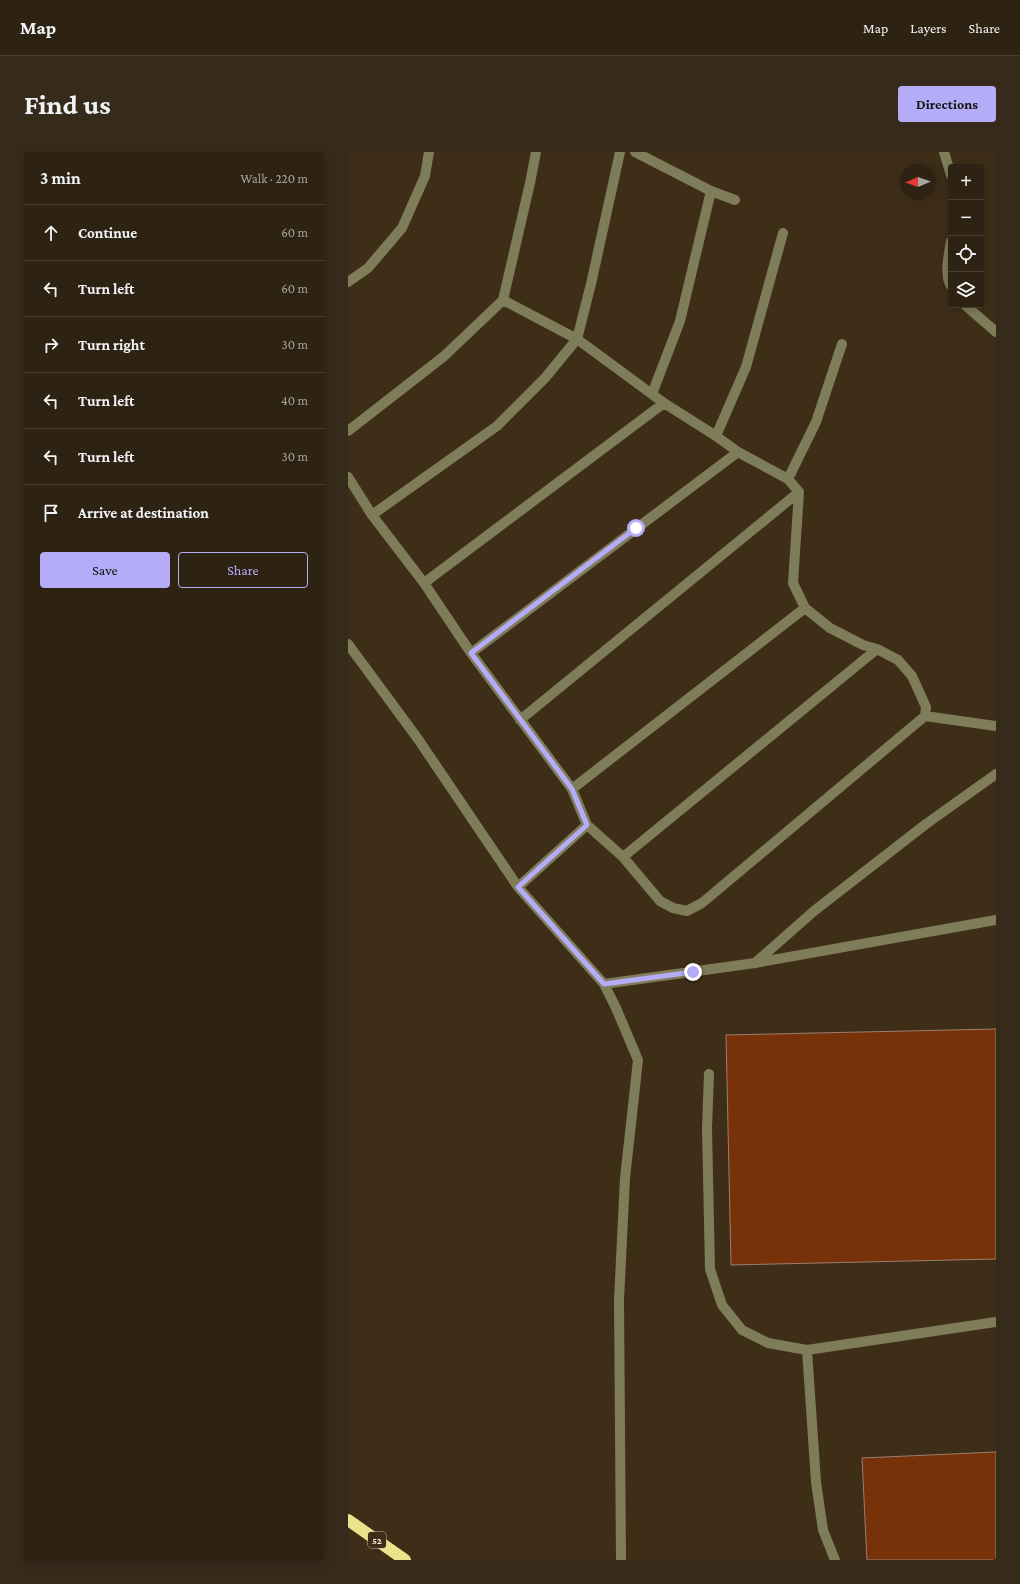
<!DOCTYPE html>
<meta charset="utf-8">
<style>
body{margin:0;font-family:"Crimson Pro",serif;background:#362a1b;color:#f1f3f6}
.controls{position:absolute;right:12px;top:12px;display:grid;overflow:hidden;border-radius:4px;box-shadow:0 2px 10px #0003}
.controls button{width:36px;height:36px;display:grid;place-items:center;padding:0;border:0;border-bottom:1px solid #493f32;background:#2e2212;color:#f1f3f6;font:20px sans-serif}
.compass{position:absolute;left:552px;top:12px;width:36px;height:36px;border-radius:50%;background:#2e2212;box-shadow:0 2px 10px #0003;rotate:268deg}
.stop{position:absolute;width:12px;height:12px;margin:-9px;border:3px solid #b5acf8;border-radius:50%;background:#fff}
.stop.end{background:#b5acf8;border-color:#fff;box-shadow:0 1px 4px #0008}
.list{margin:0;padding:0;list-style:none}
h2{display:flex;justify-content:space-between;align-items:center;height:52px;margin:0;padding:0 16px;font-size:17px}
h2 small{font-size:13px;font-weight:400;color:#a7a49f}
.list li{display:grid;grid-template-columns:26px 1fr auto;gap:12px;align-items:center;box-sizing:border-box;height:56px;padding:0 16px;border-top:1px solid #493f32}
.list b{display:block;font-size:15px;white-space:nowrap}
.list em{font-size:13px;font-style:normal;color:#a7a49f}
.actions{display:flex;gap:8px;padding:12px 16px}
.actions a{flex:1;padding:9px 0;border:1px solid #b5acf8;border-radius:4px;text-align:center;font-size:14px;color:#b5acf8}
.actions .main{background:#b5acf8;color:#111}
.icon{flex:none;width:22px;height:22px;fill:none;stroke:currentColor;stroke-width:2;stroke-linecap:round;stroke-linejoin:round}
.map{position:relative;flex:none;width:648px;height:1408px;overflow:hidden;border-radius:4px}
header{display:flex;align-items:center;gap:24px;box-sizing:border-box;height:56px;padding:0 20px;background:#2e2212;border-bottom:1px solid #493f32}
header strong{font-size:19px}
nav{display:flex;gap:22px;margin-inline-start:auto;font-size:14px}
.intro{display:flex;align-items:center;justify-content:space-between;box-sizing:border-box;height:96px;padding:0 24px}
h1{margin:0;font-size:28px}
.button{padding:10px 18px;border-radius:4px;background:#b5acf8;color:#111;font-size:14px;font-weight:700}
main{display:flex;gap:24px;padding:0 24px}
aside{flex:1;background:#2e2212;border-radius:4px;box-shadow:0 2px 10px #0003}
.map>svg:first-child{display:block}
.building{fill:#783209;stroke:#9c7e71}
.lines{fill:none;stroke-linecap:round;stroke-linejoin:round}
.minor{stroke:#7f7c5a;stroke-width:10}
.highway{stroke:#ebe38c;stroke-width:12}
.route{stroke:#b5acf8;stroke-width:5}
.labels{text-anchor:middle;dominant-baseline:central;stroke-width:3;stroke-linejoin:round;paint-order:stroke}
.shield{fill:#3e2e18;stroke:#c2b6a6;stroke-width:1}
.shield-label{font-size:10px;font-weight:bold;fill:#faf0e3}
</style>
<header>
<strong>Map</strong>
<nav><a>Map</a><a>Layers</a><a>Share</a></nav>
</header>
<div class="intro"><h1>Find us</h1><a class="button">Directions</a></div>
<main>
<aside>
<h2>3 min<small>Walk · 220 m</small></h2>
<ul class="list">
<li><svg class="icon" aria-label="ahead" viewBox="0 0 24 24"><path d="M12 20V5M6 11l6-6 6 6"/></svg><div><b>Continue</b></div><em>60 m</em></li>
<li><svg class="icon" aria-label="left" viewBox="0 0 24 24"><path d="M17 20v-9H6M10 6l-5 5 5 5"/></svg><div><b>Turn left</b></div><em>60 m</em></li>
<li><svg class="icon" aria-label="right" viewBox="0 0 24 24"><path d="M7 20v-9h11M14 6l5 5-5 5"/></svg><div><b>Turn right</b></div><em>30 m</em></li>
<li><svg class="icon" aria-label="left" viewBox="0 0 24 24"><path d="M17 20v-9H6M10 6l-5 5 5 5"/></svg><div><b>Turn left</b></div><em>40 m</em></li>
<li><svg class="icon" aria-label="left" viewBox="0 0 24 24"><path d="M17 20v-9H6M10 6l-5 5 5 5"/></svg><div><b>Turn left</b></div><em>30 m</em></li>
<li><svg class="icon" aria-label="arrive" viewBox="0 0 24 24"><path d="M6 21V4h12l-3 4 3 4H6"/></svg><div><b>Arrive at destination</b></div></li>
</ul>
<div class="actions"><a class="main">Save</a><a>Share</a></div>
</aside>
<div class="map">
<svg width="648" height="1408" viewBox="0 0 648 1408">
<rect width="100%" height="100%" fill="#3e2e18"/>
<path class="building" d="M 648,877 L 648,1107 L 383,1113 L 378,883 Z
M 648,1300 L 648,1408 L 519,1408 L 514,1306 Z"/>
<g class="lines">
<path class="minor" d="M 287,0 L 363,39 L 387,48
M 596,0 L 603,23
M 603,89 C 601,101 596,124 603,134
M 0,130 L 20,116 L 54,76 L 77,24 L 81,0
M 617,153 L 648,180
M 304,242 L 332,169 L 363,39
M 316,251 L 368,284 L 390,300 L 440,327 L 451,340 L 445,431 L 457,456 L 482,476 L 515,493 L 529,497 L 550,508 L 564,524 L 578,555 L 577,564 L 648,574
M 0,279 L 95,205 L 155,148 L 182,31 L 188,0
M 368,284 L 398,215 L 435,81
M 0,325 L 24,363 L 76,431 L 123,501 L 224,637 L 239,673 L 275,705 L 312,749 L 325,756 L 339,759 L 354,751 L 577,564
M 440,327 L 468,270 L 494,192
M 24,363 L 149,274 L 197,226 L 229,187 L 243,132 L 272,0
M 76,431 L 316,251 L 229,187 L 155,148
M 0,492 L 70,587 L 170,735 L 256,832 L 268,856 L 290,908 L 277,1026 L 271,1148 L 273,1408
M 123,501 L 390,300
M 172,568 L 451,340
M 224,637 L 457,456
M 275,705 L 529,497
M 170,735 L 239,673
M 407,811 L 466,759 L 578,672 L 648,622
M 256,832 L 407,811 L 648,768
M 361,922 L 359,976 L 362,1117 L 374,1153 L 394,1178 L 420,1191 L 459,1198
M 487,1408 L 475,1378 L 468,1330 L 459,1198 L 648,1170"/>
<path class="highway" d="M 0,1368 L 57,1408"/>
</g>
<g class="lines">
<path class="route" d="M 288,376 L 123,501 L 224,637 L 239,673 L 170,735 L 256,832 L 345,820"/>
</g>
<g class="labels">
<rect class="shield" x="20" y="1380" width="18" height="16" rx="3"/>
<g class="shield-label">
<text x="29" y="1388">52</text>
</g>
</g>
</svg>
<div class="controls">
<button>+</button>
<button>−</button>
<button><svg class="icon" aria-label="locate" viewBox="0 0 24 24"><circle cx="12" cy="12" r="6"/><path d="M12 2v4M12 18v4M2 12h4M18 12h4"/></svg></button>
<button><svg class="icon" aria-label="layers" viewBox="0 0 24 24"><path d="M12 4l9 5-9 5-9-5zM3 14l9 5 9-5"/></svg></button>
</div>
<svg class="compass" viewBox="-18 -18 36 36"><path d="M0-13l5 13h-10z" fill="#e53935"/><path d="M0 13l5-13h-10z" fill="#a7a49f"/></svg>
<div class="stop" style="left:288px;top:376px"></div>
<div class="stop end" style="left:345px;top:820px"></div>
</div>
</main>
